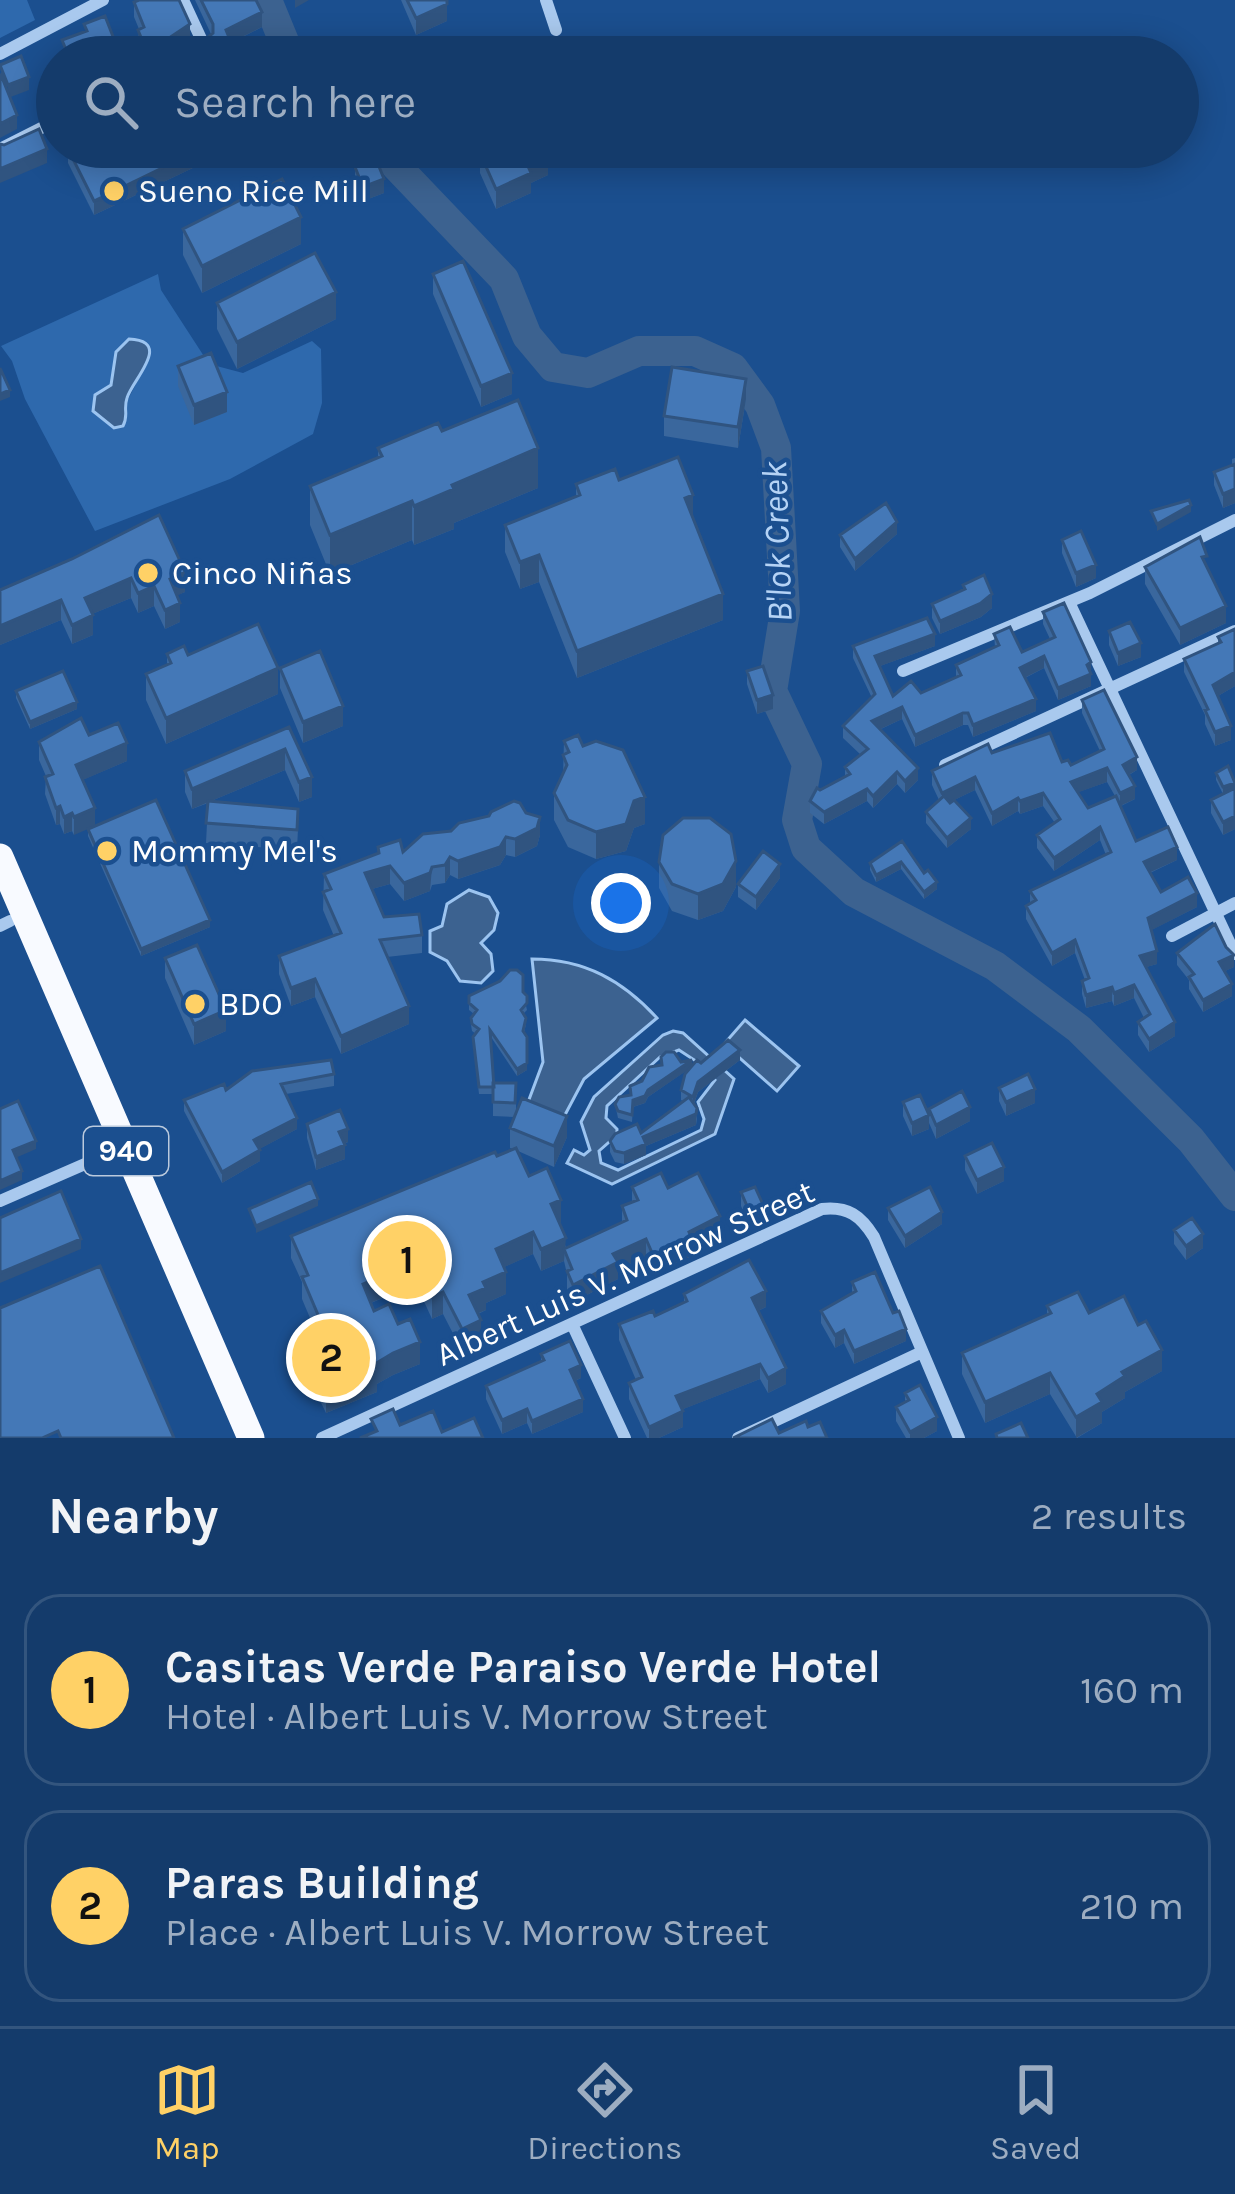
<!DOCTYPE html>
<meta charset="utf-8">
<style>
body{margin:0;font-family:Karla,sans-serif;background:#214673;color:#f1f3f6}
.you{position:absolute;left:621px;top:903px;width:42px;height:42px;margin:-30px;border:9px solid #fff;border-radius:50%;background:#1a73e8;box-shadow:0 0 0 18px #1a73e833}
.badge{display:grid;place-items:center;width:78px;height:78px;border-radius:50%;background:#ffd166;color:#111;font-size:39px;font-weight:700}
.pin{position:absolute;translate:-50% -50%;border:6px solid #fff;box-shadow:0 3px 12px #0006}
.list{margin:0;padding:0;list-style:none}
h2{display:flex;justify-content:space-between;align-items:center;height:156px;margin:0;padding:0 48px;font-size:51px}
h2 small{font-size:39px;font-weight:400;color:#9dadc1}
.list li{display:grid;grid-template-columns:78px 1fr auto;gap:36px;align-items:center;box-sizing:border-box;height:192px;margin:0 24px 24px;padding:0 24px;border:3px solid #33557e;border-radius:36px}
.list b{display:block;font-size:45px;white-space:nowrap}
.list p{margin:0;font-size:39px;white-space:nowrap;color:#9dadc1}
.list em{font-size:39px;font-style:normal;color:#9dadc1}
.icon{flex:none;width:66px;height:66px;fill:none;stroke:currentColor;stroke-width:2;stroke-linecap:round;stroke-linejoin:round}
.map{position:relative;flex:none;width:1235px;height:1438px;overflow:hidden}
.search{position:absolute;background:#143b6b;box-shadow:0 6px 30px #0003;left:36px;right:36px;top:36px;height:132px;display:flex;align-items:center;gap:30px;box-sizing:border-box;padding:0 42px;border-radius:66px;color:#9dadc1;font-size:45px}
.sheet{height:588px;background:#143b6b}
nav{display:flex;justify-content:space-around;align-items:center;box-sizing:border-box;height:168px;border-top:3px solid #33557e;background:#143b6b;font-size:33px;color:#9dadc1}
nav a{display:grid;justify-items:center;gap:6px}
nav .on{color:#ffd166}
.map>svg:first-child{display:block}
.green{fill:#2e69ad;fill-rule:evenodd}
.water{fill:#3c6290;stroke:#9cc4f0;stroke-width:3;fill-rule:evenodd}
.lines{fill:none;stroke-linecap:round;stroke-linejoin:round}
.river{stroke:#3c6290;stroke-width:30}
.minor{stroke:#a9c9ee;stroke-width:12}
.trunk{stroke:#f8faff;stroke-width:27}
.wall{fill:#3a679d;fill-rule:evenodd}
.shaded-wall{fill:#305480}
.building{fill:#4478b7;stroke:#305480;stroke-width:3}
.poi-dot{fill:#ffd166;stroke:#1b4f8f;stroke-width:4.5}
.labels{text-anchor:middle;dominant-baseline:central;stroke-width:9;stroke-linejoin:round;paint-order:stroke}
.shield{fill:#1b4f8f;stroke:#bbcadd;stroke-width:3}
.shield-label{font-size:30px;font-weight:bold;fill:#fff}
.poi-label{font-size:33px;fill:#fff;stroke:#1b4f8f;text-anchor:start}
.street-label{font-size:33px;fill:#fff;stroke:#1b4f8f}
.water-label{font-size:36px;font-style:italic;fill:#b5d3f5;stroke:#1b4f8f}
</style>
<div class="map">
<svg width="1235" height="1438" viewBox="0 0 1235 1438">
<rect width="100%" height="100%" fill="#1b4f8f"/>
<path class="green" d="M 0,0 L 27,0 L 35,20 L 0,38 Z
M 158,274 L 161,290 L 209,364 L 243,373 L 312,341 L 321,349 L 322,403 L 313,434 L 230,479 L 95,531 L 25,399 L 12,361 L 1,346 ZM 146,365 L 125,405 L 95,395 L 111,385 L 116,371 Z"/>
<path class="water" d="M 129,339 C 174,341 132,380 127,398 C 123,410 129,415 123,426 L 114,428 L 93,411 L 95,395 L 111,385 L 116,352 Z
M 469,890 L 489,897 L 498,913 L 494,930 L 481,943 L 491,954 L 493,971 L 481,983 L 460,981 L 447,961 L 430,952 L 430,931 L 442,926 L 447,904 Z
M 532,959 C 585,959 623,981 657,1018 L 584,1079 L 558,1128 L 524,1113 L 543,1062 Z
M 745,1020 L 799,1066 L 777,1091 L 724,1044 Z
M 673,1031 L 683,1033 L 734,1079 L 715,1134 L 612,1184 L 567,1163 L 574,1150 L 584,1155 L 590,1150 L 581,1122 L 594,1097 L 663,1035 ZM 679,1050 L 705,1067 L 715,1080 L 698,1102 L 704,1119 L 701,1130 L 618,1170 L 601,1163 L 599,1151 L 617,1135 L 617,1129 L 606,1118 L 607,1106 L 660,1057 Z"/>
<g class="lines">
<path class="river" d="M 267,0 L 285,44 L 296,57
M 378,147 L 504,279 L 527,336 L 553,367 L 588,373 L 639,351 L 695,351 L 733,368 L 760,405 L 776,448 L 785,611 L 772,691 L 807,764 L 797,820 L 806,848 L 854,892 L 995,966 L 1079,1029 L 1191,1140 L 1235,1196"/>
<path class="minor" d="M 546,0 L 556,30
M 0,54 L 103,0
M 181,57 L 203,43 L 183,0
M 0,149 L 57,120
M 1069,602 L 1235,954
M 903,671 L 1090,593 L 1235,520
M 945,765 L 1235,631
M 0,926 L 10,921
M 1172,936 L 1235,903
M 0,1201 L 124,1147
M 573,1326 L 625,1438
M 322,1438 L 822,1209 C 848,1206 861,1216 874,1237 L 959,1438
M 738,1438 L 922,1352"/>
<path class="trunk" d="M 0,857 L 251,1438"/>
</g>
<path class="wall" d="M 195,0 L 256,0 L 262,27 L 231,43 L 237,57 L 207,57 L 206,39 L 211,34 Z
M 401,0 L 447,0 L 447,21 L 416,35 Z
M 134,2 L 190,39 L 171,52 L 173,57 L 143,57 L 138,45 L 139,29 L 134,17 Z
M 68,149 L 197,166 L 94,215 L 68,163 Z
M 480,153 L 548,175 L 531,183 L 531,193 L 496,209 L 480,173 Z
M 355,167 L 384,193 L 363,201 L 355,181 Z
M 183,229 L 301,244 L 202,293 L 183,255 Z
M 433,274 L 512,394 L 481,407 L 433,294 Z
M 217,303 L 336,319 L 237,369 L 217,329 Z
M 178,366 L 227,412 L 194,425 L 178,386 Z
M 746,399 L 738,448 L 664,436 L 664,416 Z
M 442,431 L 538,488 L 454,523 L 454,529 L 414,545 L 412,540 L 330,574 L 310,525 L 310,486 L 378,458 L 378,448 Z
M 1235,458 L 1235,503 L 1223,508 L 1214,485 L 1214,472 L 1232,465 L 1232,459 Z
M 619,480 L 693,517 L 723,620 L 577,678 L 539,582 L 520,589 L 505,552 L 505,525 L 576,497 L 576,484 Z
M 897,534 L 855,571 L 840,547 L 840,535 Z
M 1062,540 L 1096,578 L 1076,587 L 1062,553 Z
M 72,559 L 185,592 L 177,595 L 180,622 L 165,629 L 154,606 L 138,613 L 131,598 L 92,614 L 93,635 L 72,644 L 61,620 L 0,645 L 0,590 Z
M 1145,567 L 1207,567 L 1226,623 L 1180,645 L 1145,584 Z
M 963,585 L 992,608 L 981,617 L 940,634 L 932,618 L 932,604 L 963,589 Z
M 1043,612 L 1091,662 L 1091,686 L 1058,700 L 1044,668 L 1025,678 L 1036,711 L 973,737 L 968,725 L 963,725 L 915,747 L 902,719 L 881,729 L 918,780 L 905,793 L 897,784 L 873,808 L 867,801 L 824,824 L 810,813 L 810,801 L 820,790 L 845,777 L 845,767 L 861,755 L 843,738 L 843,726 L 872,698 L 853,658 L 853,646 L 935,646 L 880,666 L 893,696 L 921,693 L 956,677 L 956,665 L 995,647 L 994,634 L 1022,652 L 1050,639 L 1043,624 Z
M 1235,629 L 1235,686 L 1218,696 L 1231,740 L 1215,746 L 1205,724 L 1205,715 L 1184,672 L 1184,659 L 1218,643 L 1218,637 Z
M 1109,631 L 1141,657 L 1118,666 L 1109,645 Z
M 167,654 L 188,655 L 278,694 L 166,744 L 146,700 L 146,674 L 167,665 Z
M 280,668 L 343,726 L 303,743 L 280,688 Z
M 747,671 L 773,709 L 757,714 L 747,684 Z
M 16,691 L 77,709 L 30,729 L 16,698 Z
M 1082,700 L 1137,770 L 1129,775 L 1135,799 L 1121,806 L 1136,841 L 1177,860 L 1150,873 L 1161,892 L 1197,907 L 1151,930 L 1157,964 L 1146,967 L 1175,1036 L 1149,1052 L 1138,1035 L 1138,1022 L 1144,1018 L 1134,998 L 1114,1006 L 1112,1001 L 1086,1008 L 1082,994 L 1082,981 L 1085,980 L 1075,953 L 1052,966 L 1026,919 L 1026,906 L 1030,903 L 1030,891 L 1106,855 L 1100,840 L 1054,871 L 1037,848 L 1037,835 L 1055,823 L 1043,806 L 1020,814 L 1018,811 L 992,826 L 975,790 L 954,800 L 971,829 L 947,848 L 926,823 L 926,812 L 939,800 L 932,785 L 932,771 L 992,753 L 1062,762 L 1071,765 L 1100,751 L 1082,713 ZM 1107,782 L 1115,796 L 1088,808 L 1078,792 Z
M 289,727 L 312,797 L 299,802 L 285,770 L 211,801 L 298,829 L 297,850 L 206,843 L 208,803 L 192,809 L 185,792 L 185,771 Z
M 564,741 L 583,746 L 645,824 L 634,828 L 626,851 L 596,859 L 568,847 L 554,820 L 554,793 L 563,775 Z
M 39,742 L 127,761 L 82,780 L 74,835 L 72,831 L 64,834 L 60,824 L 56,825 L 45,794 L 46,776 L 39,760 Z
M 1216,773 L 1235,783 L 1235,829 L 1223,835 L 1211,813 L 1211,800 L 1223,794 L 1216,780 Z
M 88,829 L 210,927 L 141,956 L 88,836 Z
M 423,834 L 540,835 L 537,846 L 515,857 L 506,855 L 500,865 L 458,879 L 450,875 L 445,883 L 432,885 L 430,891 L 404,901 L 390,884 L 372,889 L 384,917 L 422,935 L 422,953 L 387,957 L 409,1024 L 341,1054 L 315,997 L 291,1006 L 279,974 L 279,956 L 334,936 L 323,910 L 324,874 L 378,854 L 378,847 L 403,852 Z
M 902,841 L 937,889 L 924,899 L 901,869 L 876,882 L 870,870 L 870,863 Z
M 659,862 L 736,887 L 723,911 L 698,920 L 672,911 L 659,888 Z
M 780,878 L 756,910 L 738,897 L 738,884 Z
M 1177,953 L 1234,967 L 1225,971 L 1232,996 L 1203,1012 L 1189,989 L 1189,980 L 1177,965 Z
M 165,958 L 226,1031 L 194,1045 L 165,978 Z
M 523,992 L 527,1010 L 523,1014 L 526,1024 L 524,1033 L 527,1070 L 517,1076 L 491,1037 L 493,1083 L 516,1083 L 516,1114 L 567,1137 L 554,1167 L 518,1151 L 529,1176 L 561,1222 L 559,1223 L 566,1248 L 622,1222 L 622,1206 L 632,1202 L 632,1187 L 668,1188 L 720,1233 L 692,1248 L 692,1256 L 653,1273 L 646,1257 L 618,1269 L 618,1279 L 573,1302 L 567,1289 L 567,1274 L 564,1261 L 541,1271 L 533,1254 L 504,1267 L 506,1294 L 486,1303 L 486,1310 L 478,1314 L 481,1342 L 462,1351 L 443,1314 L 432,1319 L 416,1284 L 371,1303 L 374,1311 L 398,1324 L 420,1364 L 393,1375 L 377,1384 L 377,1392 L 326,1413 L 297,1353 L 297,1331 L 313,1325 L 302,1299 L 302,1282 L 291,1258 L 291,1236 L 513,1149 L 510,1148 L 510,1128 L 514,1117 L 493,1116 L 493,1094 L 479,1094 L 473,1044 L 476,1034 L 472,1031 L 471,1025 L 471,1018 L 474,1014 L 469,1010 L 469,1003 Z
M 740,1060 L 698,1092 L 694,1104 L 697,1119 L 696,1125 L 646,1146 L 646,1155 L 624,1164 L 615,1162 L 610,1152 L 610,1141 L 641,1133 L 683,1101 L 681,1100 L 681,1090 L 690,1068 L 648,1097 L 645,1103 L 633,1107 L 632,1122 L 618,1118 L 615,1104 L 681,1062 L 692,1066 L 701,1063 Z
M 334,1074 L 334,1086 L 286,1094 L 297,1129 L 259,1149 L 260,1161 L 222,1183 L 184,1111 L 184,1100 L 226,1090 Z
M 999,1088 L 1035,1103 L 1006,1116 L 999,1101 Z
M 903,1102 L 929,1115 L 929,1109 L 970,1121 L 936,1139 L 929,1123 L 929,1129 L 912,1136 L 903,1116 Z
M 307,1124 L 348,1142 L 344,1144 L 345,1159 L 316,1170 L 307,1138 Z
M 965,1156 L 1004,1181 L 977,1194 L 965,1170 Z
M 741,1192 L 765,1222 L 751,1228 L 741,1206 Z
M 888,1208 L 942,1224 L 905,1248 L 888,1220 Z
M 1174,1230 L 1203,1248 L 1186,1260 L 1174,1244 Z
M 852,1282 L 893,1313 L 906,1341 L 854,1364 L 844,1343 L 835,1348 L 821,1323 L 821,1311 L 852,1293 Z
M 684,1294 L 766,1307 L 758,1311 L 786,1384 L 768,1393 L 760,1379 L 683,1409 L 683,1427 L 659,1438 L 647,1438 L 629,1399 L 629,1383 L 636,1380 L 619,1340 L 619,1324 L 655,1316 L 684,1302 Z
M 1047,1306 L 1089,1313 L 1162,1371 L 1125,1392 L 1125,1398 L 1102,1412 L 1102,1423 L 1077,1438 L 1050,1394 L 985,1423 L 962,1374 L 962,1353 L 1047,1314 Z
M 541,1354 L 581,1378 L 575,1381 L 583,1412 L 532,1434 L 527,1423 L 502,1434 L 486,1399 L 486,1386 L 541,1361 Z
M 905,1393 L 937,1431 L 924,1438 L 906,1438 L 896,1421 L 896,1407 L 905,1402 Z"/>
<path class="shaded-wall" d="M 295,0 L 309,0 L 295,8 Z
M 447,4 L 447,21 L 416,35 L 416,18 Z
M 262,12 L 262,27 L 226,45 L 226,30 Z
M 190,24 L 190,39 L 166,55 L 166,40 Z
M 29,77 L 29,90 L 8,98 L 8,85 Z
M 17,115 L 17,129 L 0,138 L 0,124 Z
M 47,149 L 47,163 L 0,183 L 0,190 L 0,169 Z
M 197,151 L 197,166 L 94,215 L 94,201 Z
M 548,154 L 548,175 L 531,183 L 531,193 L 496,209 L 496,189 L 527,164 Z
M 384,179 L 384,193 L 363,201 L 363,187 Z
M 301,217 L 301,244 L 202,293 L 202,266 Z
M 336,292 L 336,319 L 237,369 L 237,342 Z
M 512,373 L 512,394 L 481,407 L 481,386 Z
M 746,379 L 746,399 L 738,448 L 738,427 Z
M 10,390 L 10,397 L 0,401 L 0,394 Z
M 227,392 L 227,412 L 194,425 L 194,405 Z
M 538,448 L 538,488 L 454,523 L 454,529 L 414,545 L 414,506 L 452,485 Z
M 1235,489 L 1235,503 L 1223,508 L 1223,494 Z
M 693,495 L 693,521 L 685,498 Z
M 412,501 L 412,540 L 330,574 L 330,535 Z
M 1191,505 L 1191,512 L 1157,531 L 1157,524 Z
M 897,522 L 897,534 L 855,571 L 855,559 Z
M 539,555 L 539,582 L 520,589 L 520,562 Z
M 1096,565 L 1096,578 L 1076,587 L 1076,573 Z
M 185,572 L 185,592 L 170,599 L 170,579 Z
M 131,578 L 131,598 L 85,617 L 85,598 Z
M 154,586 L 154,606 L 138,613 L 138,593 Z
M 723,594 L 723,620 L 577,678 L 577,651 Z
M 992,594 L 992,608 L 981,617 L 940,634 L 940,621 Z
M 61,600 L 61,620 L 0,645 L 0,626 Z
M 180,603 L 180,622 L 165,629 L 165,610 Z
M 1226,606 L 1226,623 L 1180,645 L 1180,628 Z
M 93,615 L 93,635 L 72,644 L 72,625 Z
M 935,634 L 935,646 L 875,668 L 875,656 Z
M 1141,643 L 1141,657 L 1118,666 L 1118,653 Z
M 1044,656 L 1044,668 L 1020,680 L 1020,668 Z
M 1091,662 L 1091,686 L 1058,700 L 1058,688 Z
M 278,668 L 278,694 L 166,744 L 166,718 Z
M 1235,672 L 1235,686 L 1213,699 L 1213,685 Z
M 773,695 L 773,709 L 757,714 L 757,700 Z
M 1036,699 L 1036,711 L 973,737 L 973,725 Z
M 77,702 L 77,709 L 30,729 L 30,722 Z
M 343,706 L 343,726 L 303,743 L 303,722 Z
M 902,707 L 902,719 L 872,733 L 872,721 Z
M 963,713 L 963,725 L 915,747 L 915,735 Z
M 1231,726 L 1231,740 L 1215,746 L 1215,732 Z
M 127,743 L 127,761 L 76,783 L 76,765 Z
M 285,749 L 285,770 L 192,809 L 192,789 Z
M 1137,757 L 1137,770 L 1123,778 L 1123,765 Z
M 918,768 L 918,780 L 905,793 L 905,781 Z
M 1107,768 L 1107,782 L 1071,795 L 1071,782 Z
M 897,772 L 897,784 L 873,808 L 873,796 Z
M 312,777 L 312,797 L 299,802 L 299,782 Z
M 975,777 L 975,790 L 942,806 L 942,793 Z
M 1235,783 L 1235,789 L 1223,794 L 1223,787 Z
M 1135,786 L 1135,799 L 1120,806 L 1120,793 Z
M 867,789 L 867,801 L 824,824 L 824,812 Z
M 1043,793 L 1043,806 L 1020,814 L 1020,801 Z
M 645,797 L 645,824 L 634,828 L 626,851 L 596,859 L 596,832 L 634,801 Z
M 1018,798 L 1018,811 L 992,826 L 992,813 Z
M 60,806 L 60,824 L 56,825 L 56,808 Z
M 95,808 L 95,826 L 74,835 L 74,817 Z
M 72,813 L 72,831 L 64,834 L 64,817 Z
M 1235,816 L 1235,829 L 1223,835 L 1223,822 Z
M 540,817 L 540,835 L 537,846 L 515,857 L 515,839 Z
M 971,818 L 971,829 L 947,848 L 947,838 Z
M 1100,827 L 1100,840 L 1054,871 L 1054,858 Z
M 506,837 L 506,855 L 500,865 L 458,879 L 458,861 Z
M 1177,847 L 1177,860 L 1144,875 L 1144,862 Z
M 450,857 L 450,875 L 445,883 L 445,865 Z
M 736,861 L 736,887 L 723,911 L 698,920 L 698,894 Z
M 901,862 L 901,869 L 876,882 L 876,875 Z
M 780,864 L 780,878 L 756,910 L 756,897 Z
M 390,866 L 390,884 L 365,891 L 365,873 Z
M 432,867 L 430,891 L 404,901 L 404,883 Z
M 937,882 L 937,889 L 924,899 L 924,892 Z
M 1197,893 L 1197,907 L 1148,932 L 1148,918 Z
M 210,920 L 210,927 L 141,956 L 141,949 Z
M 1075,940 L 1075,953 L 1052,966 L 1052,953 Z
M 1157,951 L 1157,964 L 1140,969 L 1140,956 Z
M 1234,955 L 1234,967 L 1219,974 L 1219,962 Z
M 315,979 L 315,997 L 291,1006 L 291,988 Z
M 1232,984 L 1232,996 L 1203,1012 L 1203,1000 Z
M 1134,985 L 1134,998 L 1114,1006 L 1114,993 Z
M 1112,987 L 1112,1001 L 1086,1008 L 1086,995 Z
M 409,1006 L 409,1024 L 341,1054 L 341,1036 Z
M 226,1010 L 226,1031 L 194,1045 L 194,1024 Z
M 1175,1022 L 1175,1036 L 1149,1052 L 1149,1039 Z
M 740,1050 L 740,1060 L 698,1092 L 693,1106 L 693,1097 L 698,1082 Z
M 692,1060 L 692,1067 L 648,1097 L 645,1103 L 633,1107 L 633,1100 Z
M 527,1063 L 527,1070 L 517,1076 L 517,1069 Z
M 1035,1089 L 1035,1103 L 1006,1116 L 1006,1102 Z
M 970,1107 L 970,1121 L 936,1139 L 936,1125 Z
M 697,1108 L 696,1125 L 646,1146 L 646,1155 L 624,1164 L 624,1153 L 643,1137 Z
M 929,1115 L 929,1129 L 912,1136 L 912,1123 Z
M 567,1116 L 567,1137 L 554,1167 L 554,1146 Z
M 297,1118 L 297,1129 L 254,1152 L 254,1140 Z
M 348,1129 L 348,1142 L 339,1146 L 339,1132 Z
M 36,1141 L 36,1149 L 13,1159 L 13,1150 Z
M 345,1145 L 345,1159 L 316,1170 L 316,1157 Z
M 260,1150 L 260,1161 L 222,1183 L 222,1172 Z
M 1004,1167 L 1004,1181 L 977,1194 L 977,1180 Z
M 22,1171 L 22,1180 L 0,1190 L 0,1181 Z
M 318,1199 L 318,1206 L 256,1233 L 256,1226 Z
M 561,1200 L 561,1222 L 551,1226 L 551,1204 Z
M 765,1209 L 765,1222 L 751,1228 L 751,1215 Z
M 942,1212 L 942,1224 L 905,1248 L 905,1236 Z
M 720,1216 L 720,1233 L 692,1248 L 692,1256 L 653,1273 L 653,1255 L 689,1232 Z
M 533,1232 L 533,1254 L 496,1271 L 496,1249 Z
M 1203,1234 L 1203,1248 L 1186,1260 L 1186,1246 Z
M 566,1238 L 564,1261 L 541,1271 L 541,1249 Z
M 81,1239 L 81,1249 L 0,1283 L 0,1273 Z
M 646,1239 L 646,1257 L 618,1269 L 618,1279 L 573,1302 L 573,1285 L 613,1254 Z
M 416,1262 L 416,1284 L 363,1306 L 363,1284 Z
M 506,1272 L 506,1294 L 486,1303 L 486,1310 L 469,1317 L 469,1295 L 483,1282 Z
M 766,1291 L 766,1307 L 752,1314 L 752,1298 Z
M 443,1292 L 443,1314 L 432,1319 L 432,1297 Z
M 481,1320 L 481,1342 L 462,1351 L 462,1329 Z
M 906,1329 L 906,1341 L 854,1364 L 854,1351 Z
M 844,1330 L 844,1343 L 835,1348 L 835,1335 Z
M 420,1342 L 420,1364 L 393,1375 L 377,1384 L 377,1392 L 326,1413 L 326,1391 L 393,1353 Z
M 1162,1350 L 1162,1371 L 1125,1392 L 1125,1398 L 1102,1412 L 1102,1423 L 1076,1438 L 1076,1417 L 1097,1394 L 1122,1372 Z
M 760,1364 L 760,1379 L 676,1412 L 676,1396 Z
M 581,1365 L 581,1378 L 570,1383 L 570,1370 Z
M 786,1368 L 786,1384 L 768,1393 L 768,1378 Z
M 1050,1373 L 1050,1394 L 985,1423 L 985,1402 Z
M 583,1399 L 583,1412 L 532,1434 L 532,1421 Z
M 527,1409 L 527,1423 L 502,1434 L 502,1420 Z
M 683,1411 L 683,1427 L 659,1438 L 649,1438 L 649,1427 Z
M 937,1417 L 937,1431 L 924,1438 L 910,1438 L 910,1432 Z"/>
<path class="building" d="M 139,0 L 179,0 L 190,24 L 166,40 L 173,57 L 149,57 L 138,30 L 144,27 L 134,2 Z
M 201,0 L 256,0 L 262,12 L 226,30 L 237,57 L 213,57 L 206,39 L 213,33 L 213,24 Z
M 407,0 L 447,0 L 447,4 L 416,18 Z
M 105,16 L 121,57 L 69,57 L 62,40 L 87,31 L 84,24 Z
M 21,56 L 29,77 L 8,85 L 0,65 Z
M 1,75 L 17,115 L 0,124 L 0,76 Z
M 39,129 L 47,149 L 0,169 L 0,144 L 4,145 Z
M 72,147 L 195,147 L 197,151 L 94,201 L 68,149 Z
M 492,147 L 544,147 L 548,154 L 527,164 L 531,173 L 496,189 L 480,153 Z
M 376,159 L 384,179 L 363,187 L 355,167 Z
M 282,179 L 301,217 L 202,266 L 183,229 Z
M 315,253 L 336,292 L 237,342 L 217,303 Z
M 463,261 L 512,373 L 481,386 L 433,274 Z
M 211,353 L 227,392 L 194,405 L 178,366 Z
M 672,367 L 746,379 L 738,427 L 664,416 Z
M 0,368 L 10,390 L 0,394 Z
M 518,400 L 538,448 L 452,485 L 454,489 L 414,506 L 412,501 L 330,535 L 310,486 L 382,456 L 378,448 L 438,423 L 442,431 Z
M 678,457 L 693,495 L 685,498 L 723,594 L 577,651 L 539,555 L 520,562 L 505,525 L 580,495 L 576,484 L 615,469 L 619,480 Z
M 1235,464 L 1235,489 L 1223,494 L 1214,472 Z
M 1189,500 L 1191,505 L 1157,524 L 1151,511 Z
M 886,503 L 897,522 L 855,559 L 840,535 Z
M 159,515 L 185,572 L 170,579 L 180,603 L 165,610 L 154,586 L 138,593 L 131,578 L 85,598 L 93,615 L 72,625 L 61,600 L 0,626 L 0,590 L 72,559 Z
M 1081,531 L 1096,565 L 1076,573 L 1062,540 Z
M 1200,537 L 1207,556 L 1202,557 L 1226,606 L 1180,628 L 1145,567 Z
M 984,575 L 992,594 L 981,603 L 940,621 L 932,604 L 965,589 L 963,585 Z
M 1064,603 L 1091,662 L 1087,665 L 1091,674 L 1058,688 L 1044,656 L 1020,668 L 1036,699 L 973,725 L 968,713 L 963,713 L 915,735 L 902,707 L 872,721 L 918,768 L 905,781 L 897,772 L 873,796 L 867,789 L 824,812 L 810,801 L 817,788 L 820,790 L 850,774 L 845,767 L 868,749 L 843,726 L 875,694 L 853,646 L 927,618 L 935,634 L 875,656 L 893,696 L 911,681 L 921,693 L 961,675 L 956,665 L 999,645 L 994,634 L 1010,627 L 1022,652 L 1055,637 L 1043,612 Z
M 1130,622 L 1141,643 L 1118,653 L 1109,631 Z
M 258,624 L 278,668 L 166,718 L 146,674 L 171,663 L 167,654 L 184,646 L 188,655 Z
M 1235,629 L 1235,672 L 1213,685 L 1231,726 L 1215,732 L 1205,710 L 1208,709 L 1184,659 L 1221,642 L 1218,637 Z
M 320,651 L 343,706 L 303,722 L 280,668 Z
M 763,666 L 773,695 L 757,700 L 747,671 Z
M 63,671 L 77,702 L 30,722 L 16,691 Z
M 1104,690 L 1137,757 L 1123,765 L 1135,786 L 1120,793 L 1107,768 L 1071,782 L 1088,808 L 1116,796 L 1136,841 L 1168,827 L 1177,847 L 1144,862 L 1161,892 L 1188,877 L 1197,893 L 1148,918 L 1157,951 L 1140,956 L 1175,1022 L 1149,1039 L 1138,1022 L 1150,1014 L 1134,985 L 1114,993 L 1112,987 L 1086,995 L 1082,981 L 1089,978 L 1075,940 L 1052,953 L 1026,906 L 1036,900 L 1030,891 L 1111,852 L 1100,827 L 1054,858 L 1037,835 L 1060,819 L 1043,793 L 1020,801 L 1018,798 L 992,813 L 975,777 L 942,793 L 932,771 L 988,744 L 992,753 L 1050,733 L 1062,762 L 1068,760 L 1071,765 L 1104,749 L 1082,700 Z
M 81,718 L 89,735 L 118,723 L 127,743 L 76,765 L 95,808 L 74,817 L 72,813 L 64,817 L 60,806 L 56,808 L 45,777 L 53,774 L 39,742 Z
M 289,727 L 312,777 L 299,782 L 285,749 L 192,789 L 185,771 Z
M 578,735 L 583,746 L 596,741 L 623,750 L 645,797 L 634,801 L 626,824 L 596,832 L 568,820 L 554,793 L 567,765 L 563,755 L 569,752 L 564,741 Z
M 1228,766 L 1235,783 L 1223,787 L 1216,773 Z
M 1235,788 L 1235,816 L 1223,822 L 1211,800 Z
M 944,796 L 950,803 L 954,800 L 971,818 L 947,838 L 926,812 Z
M 156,800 L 210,920 L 141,949 L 88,829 Z
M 208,801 L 298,809 L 297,830 L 206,823 Z
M 514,801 L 520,803 L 526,813 L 540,817 L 537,828 L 515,839 L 506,837 L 500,847 L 458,861 L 450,857 L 445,865 L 432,867 L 430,873 L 404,883 L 390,866 L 365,873 L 384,917 L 419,914 L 422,935 L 380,940 L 409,1006 L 341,1036 L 315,979 L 291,988 L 279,956 L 341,933 L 323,892 L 331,889 L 324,874 L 379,853 L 378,847 L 400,840 L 403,852 L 423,834 L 451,831 L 459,823 L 489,816 L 491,812 Z
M 683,818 L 710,818 L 731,834 L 736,861 L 723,884 L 698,894 L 672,884 L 659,862 L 663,835 Z
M 902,841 L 924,873 L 928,870 L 937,882 L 924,892 L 901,862 L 876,875 L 870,863 Z
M 763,851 L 780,864 L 756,897 L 738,884 Z
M 1215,924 L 1226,947 L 1234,955 L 1219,962 L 1232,984 L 1203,1000 L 1189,977 L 1194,974 L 1177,953 Z
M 197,945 L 226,1010 L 194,1024 L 165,958 Z
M 510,970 L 517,970 L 523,975 L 523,992 L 527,996 L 527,1003 L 521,1010 L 526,1018 L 523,1031 L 527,1037 L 527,1063 L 517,1069 L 490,1030 L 494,1087 L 479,1087 L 473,1037 L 479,1029 L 472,1024 L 471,1018 L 477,1010 L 469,1003 L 469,996 L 500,981 Z
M 728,1040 L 740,1050 L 698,1082 L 693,1097 L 681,1090 L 685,1074 L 697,1060 L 701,1063 Z
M 666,1052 L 674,1052 L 681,1062 L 692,1060 L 648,1090 L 645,1096 L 633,1100 L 632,1115 L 618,1111 L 615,1104 L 619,1097 L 631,1095 L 630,1086 L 642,1081 L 649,1067 L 662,1065 L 661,1057 Z
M 331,1060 L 334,1074 L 281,1084 L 297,1118 L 254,1140 L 260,1150 L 222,1172 L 184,1100 L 224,1084 L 226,1090 L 252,1071 Z
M 1028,1074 L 1035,1089 L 1006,1102 L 999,1088 Z
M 493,1083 L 516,1083 L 515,1103 L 493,1102 Z
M 962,1091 L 970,1107 L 936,1125 L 929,1109 Z
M 920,1095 L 929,1115 L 912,1123 L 903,1102 Z
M 689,1097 L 697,1108 L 696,1114 L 643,1137 L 646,1144 L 624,1153 L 615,1151 L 610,1141 L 615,1134 L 637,1124 L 641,1133 Z
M 522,1098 L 567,1116 L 554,1146 L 510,1128 Z
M 18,1101 L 36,1141 L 13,1150 L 22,1171 L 0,1181 L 0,1109 Z
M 340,1110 L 348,1129 L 339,1132 L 345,1145 L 316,1157 L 307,1124 Z
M 992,1143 L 1004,1167 L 977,1180 L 965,1156 Z
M 516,1148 L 529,1176 L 547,1168 L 561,1200 L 551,1204 L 566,1238 L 541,1249 L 533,1232 L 496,1249 L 506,1272 L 483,1282 L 486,1288 L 469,1295 L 481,1320 L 462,1329 L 443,1292 L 432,1297 L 416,1262 L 363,1284 L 374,1311 L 389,1304 L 398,1324 L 410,1319 L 420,1342 L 393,1353 L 375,1364 L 377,1370 L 326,1391 L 297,1331 L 321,1322 L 302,1277 L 308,1275 L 291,1236 L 495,1152 L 497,1156 Z
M 661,1173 L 668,1188 L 698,1173 L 720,1216 L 689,1232 L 692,1239 L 653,1255 L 646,1239 L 613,1254 L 618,1262 L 573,1285 L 567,1271 L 572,1269 L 564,1249 L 627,1220 L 622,1206 L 638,1200 L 632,1187 Z
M 311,1182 L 318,1199 L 256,1226 L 249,1209 Z
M 755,1187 L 765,1209 L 751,1215 L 741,1192 Z
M 930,1187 L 942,1212 L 905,1236 L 888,1208 Z
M 61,1191 L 81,1239 L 0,1273 L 0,1218 Z
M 1192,1218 L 1203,1234 L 1186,1246 L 1174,1230 Z
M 749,1260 L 766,1291 L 752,1298 L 786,1368 L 768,1378 L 760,1364 L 676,1396 L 683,1411 L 649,1427 L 629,1383 L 642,1377 L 619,1324 L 653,1311 L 655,1316 L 687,1301 L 684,1294 Z
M 100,1266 L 174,1438 L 61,1438 L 58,1431 L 42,1438 L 0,1438 L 0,1308 Z
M 875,1272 L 893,1313 L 899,1311 L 906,1329 L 854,1351 L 844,1330 L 835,1335 L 821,1311 L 856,1291 L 852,1282 Z
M 1078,1292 L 1089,1313 L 1124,1296 L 1138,1325 L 1146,1321 L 1162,1350 L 1122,1372 L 1125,1376 L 1097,1394 L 1102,1402 L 1076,1417 L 1050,1373 L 985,1402 L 962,1353 L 1051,1313 L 1047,1306 Z
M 570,1341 L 581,1365 L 570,1370 L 583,1399 L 532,1421 L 527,1409 L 502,1420 L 486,1386 L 544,1360 L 541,1354 Z
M 920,1385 L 937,1417 L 910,1432 L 896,1407 L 909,1400 L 905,1393 Z
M 393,1409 L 400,1425 L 433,1411 L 442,1432 L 474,1418 L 483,1438 L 360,1438 L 377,1431 L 371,1419 Z
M 772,1419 L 779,1433 L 806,1421 L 808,1427 L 820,1422 L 827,1438 L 733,1438 Z
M 1021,1423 L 1028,1438 L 997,1438 L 996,1434 Z"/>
<g class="poi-dot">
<circle cx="114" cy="191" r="12"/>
<circle cx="148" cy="573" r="12"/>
<circle cx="107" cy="851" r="12"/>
<circle cx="195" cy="1004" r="12"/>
</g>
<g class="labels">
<rect class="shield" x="84" y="1127" width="84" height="48" rx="9"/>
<g class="shield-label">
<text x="126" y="1151">940</text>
</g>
<g class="poi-label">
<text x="138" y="191">Sueno Rice Mill</text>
<text x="172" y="573">Cinco Niñas</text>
<text x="131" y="851">Mommy Mel's</text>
<text x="219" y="1004">BDO</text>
</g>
<g class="street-label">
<text transform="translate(625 1273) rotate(-24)">Albert Luis V. Morrow Street</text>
</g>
<g class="water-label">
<text transform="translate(777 542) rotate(-92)">B'lok Creek</text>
</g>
</g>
</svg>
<div class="you"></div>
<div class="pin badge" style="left:407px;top:1260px">1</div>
<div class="pin badge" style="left:331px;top:1358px">2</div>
<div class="search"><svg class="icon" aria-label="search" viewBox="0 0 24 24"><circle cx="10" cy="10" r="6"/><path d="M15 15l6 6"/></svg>Search here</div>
</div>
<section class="sheet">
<h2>Nearby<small>2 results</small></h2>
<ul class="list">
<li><span class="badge">1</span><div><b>Casitas Verde Paraiso Verde Hotel</b><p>Hotel · Albert Luis V. Morrow Street</p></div><em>160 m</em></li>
<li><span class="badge">2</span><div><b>Paras Building</b><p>Place · Albert Luis V. Morrow Street</p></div><em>210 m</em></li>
</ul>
</section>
<nav>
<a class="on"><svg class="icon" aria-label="map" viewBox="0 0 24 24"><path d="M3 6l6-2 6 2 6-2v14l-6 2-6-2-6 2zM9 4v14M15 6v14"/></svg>Map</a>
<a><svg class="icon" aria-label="directions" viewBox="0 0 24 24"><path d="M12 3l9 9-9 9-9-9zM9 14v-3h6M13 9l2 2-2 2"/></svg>Directions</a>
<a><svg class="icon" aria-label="saved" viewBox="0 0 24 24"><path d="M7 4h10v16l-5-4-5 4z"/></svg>Saved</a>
</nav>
